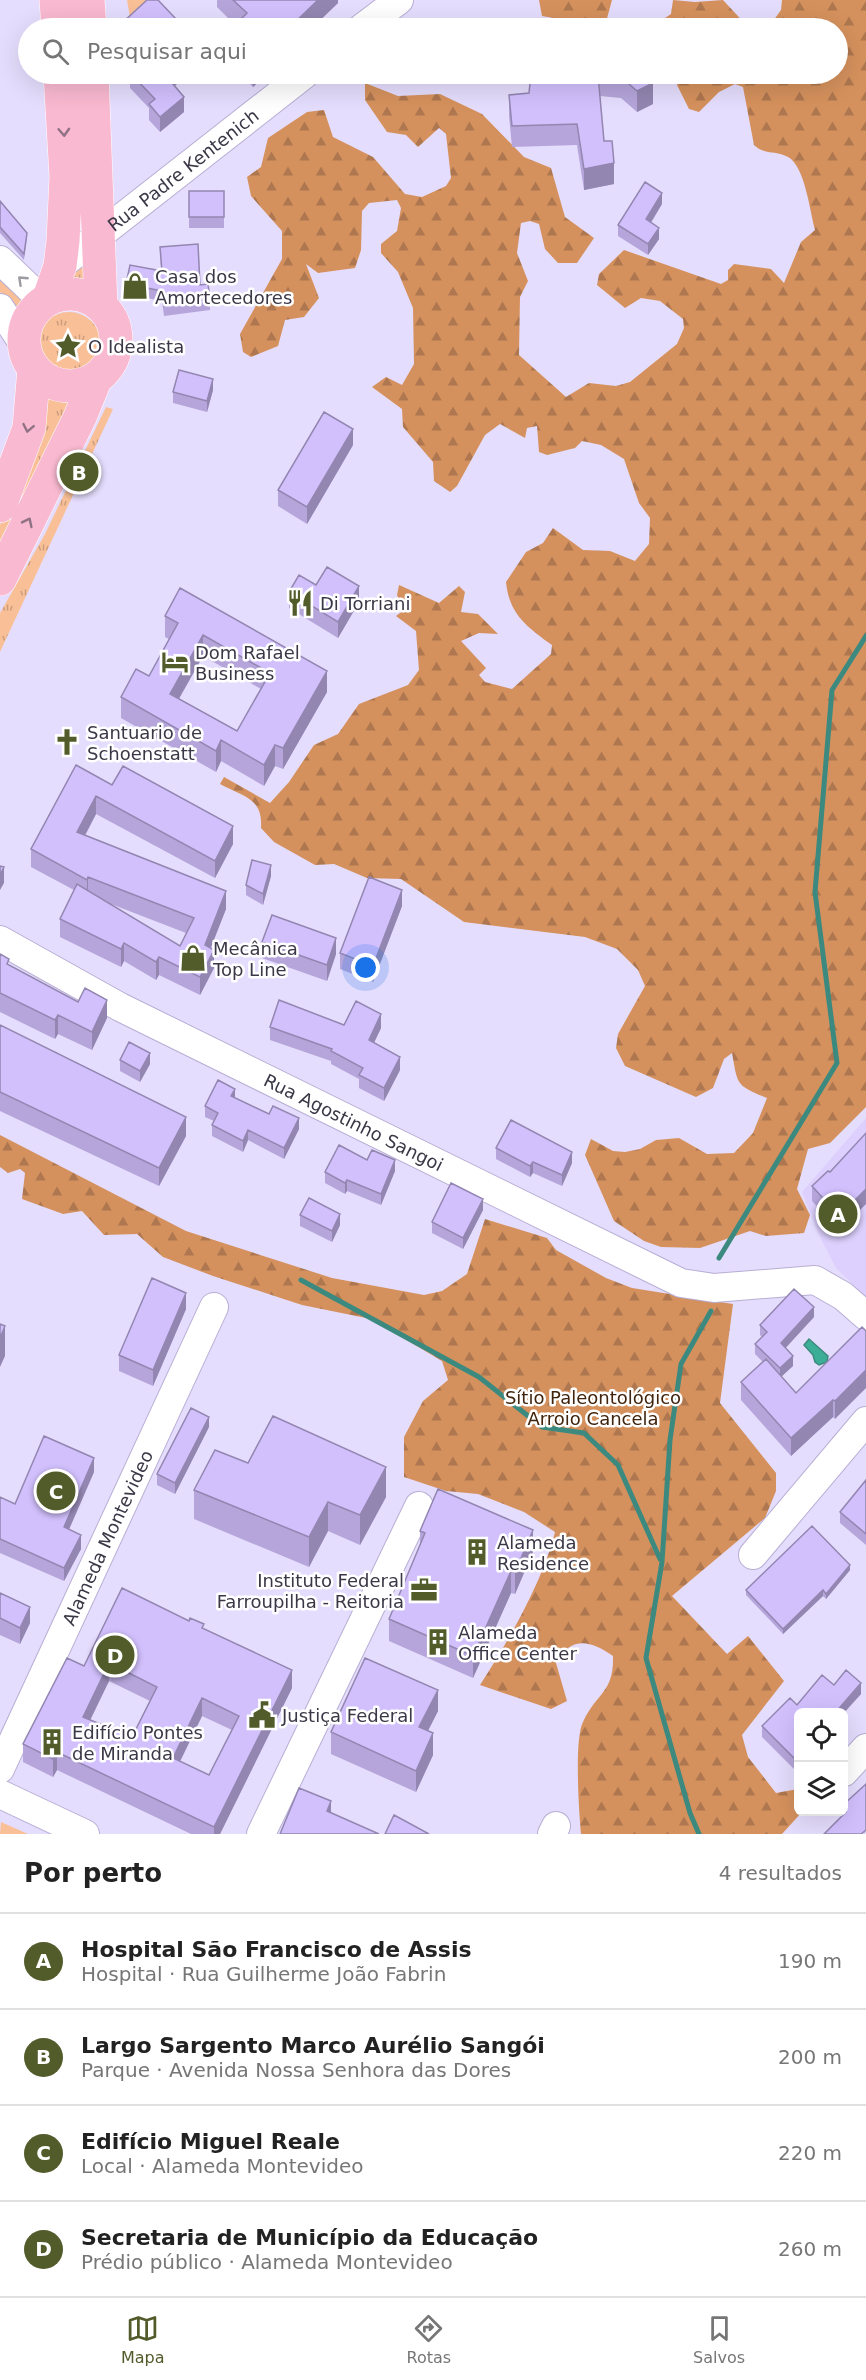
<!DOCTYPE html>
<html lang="pt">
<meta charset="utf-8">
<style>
body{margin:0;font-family:"DejaVu Sans",sans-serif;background:#f6f6f6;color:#222}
.controls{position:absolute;right:18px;bottom:18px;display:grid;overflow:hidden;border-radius:9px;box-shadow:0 6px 24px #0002}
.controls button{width:54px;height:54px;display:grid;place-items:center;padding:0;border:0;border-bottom:2px solid #e0e0e0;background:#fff;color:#222;font:30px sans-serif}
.you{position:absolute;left:366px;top:968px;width:21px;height:21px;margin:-15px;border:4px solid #fff;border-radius:50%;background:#1a73e8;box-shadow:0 0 0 9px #1a73e833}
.badge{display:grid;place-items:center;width:39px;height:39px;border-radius:50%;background:#525b2a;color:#fff;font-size:20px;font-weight:700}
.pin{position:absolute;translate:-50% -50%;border:3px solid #fff;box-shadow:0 2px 6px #0006}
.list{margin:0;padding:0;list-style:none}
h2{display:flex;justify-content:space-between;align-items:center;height:78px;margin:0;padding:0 24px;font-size:26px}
h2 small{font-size:20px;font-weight:400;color:#767676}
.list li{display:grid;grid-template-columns:39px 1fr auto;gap:18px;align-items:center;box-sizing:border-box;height:96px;padding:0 24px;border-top:2px solid #e0e0e0}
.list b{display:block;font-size:22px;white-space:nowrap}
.list p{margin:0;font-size:20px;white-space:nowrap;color:#767676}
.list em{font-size:20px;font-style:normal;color:#767676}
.icon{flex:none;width:33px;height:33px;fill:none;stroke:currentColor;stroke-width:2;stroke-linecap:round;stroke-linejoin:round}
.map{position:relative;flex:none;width:866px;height:1834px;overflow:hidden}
.search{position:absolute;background:#fff;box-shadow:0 6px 24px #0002;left:18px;right:18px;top:18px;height:66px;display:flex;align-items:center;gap:15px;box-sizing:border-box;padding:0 21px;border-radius:33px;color:#767676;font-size:22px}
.sheet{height:462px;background:#fff}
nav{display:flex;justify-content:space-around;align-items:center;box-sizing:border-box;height:84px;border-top:2px solid #e0e0e0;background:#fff;font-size:16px;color:#767676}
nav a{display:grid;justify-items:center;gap:3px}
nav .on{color:#525b2a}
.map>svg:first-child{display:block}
.built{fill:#ddd0fe}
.grass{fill:url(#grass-tufts)}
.forest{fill:url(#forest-firs)}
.water{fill:#3cae98;stroke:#3c8a7f;stroke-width:1.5}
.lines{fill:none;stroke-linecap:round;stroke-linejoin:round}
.stream{stroke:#3c8a7f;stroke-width:5}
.minor-casing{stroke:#b8aed4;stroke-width:30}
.major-casing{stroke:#fff;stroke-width:34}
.minor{stroke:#fff;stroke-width:28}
.major{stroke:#f9b9d0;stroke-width:33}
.wall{fill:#b5a5da;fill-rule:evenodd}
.shaded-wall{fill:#9386b1}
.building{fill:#d2c0fd;stroke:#9386b1;stroke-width:1.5;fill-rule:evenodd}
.oneway{stroke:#907284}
.oneway2{stroke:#9d9ba2}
.labels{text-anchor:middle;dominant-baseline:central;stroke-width:5;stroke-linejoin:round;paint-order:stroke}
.street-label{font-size:18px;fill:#3b3746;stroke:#fff}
.poi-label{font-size:18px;fill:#3b3746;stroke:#fff;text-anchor:start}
.park-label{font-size:18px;fill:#40240d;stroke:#fff}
</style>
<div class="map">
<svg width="866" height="1834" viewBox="0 0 866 1834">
<defs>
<pattern id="grass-tufts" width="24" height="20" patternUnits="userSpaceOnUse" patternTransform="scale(1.5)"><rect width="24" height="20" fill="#f9c097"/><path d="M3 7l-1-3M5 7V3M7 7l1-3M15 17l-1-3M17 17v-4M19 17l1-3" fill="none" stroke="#cb9d7d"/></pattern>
<pattern id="forest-firs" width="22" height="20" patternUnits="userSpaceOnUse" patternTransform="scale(1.5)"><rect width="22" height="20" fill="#d5915d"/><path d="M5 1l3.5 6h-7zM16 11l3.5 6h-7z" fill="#ae774f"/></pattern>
</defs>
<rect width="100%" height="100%" fill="#e5ddfd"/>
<path class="built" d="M 866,1118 L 866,1297 L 836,1268 L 819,1235 L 802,1192 Z"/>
<path class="grass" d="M 127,0 L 154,0 L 131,23 Z
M 87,249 L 87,290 L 63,278 Z
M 0,274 L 24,297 L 18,309 L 0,292 Z
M37 344a32 32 0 1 1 64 0a32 32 0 1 1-64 0Z
M 45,396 L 57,401 L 77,400 L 0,557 L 0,525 L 18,488 Z
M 106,407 L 113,409 L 0,652 L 0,613 L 45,534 Z
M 1,1822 L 28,1834 L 0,1834 Z"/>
<path class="forest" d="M 539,0 L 612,0 L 606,22 L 587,24 L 542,16 Z
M 673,0 L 695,2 L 723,0 L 749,28 L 658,28 L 656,24 L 671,14 Z
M 782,0 L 866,0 L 866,1107 L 830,1143 L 808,1149 L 797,1189 L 810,1215 L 804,1233 L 766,1236 L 750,1231 L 700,1248 L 661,1247 L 644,1241 L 614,1221 L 585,1155 L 591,1139 L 613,1151 L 625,1152 L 640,1149 L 656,1140 L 679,1138 L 707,1154 L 734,1153 L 753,1133 L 767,1098 C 735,1085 738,1085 732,1053 L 724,1059 L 713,1088 L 696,1097 L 625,1066 L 616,1048 L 618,1034 L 645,986 L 638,970 L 617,949 L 585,937 L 464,922 L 401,879 L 367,878 L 334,864 L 315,865 L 274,842 L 261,828 C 263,798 244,797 220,784 L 224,777 L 270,803 L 289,782 L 314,745 L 338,734 L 359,704 L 408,685 L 419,670 L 416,631 L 396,616 L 404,610 L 397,595 L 399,585 L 439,603 L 459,586 L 465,592 L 461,612 L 478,614 L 498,634 L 479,633 L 461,641 L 486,668 L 479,675 L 485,682 L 512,689 L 551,654 L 552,645 C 527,627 509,614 506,582 L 526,552 L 543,543 L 553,528 L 583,550 L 610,551 L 635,561 L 649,544 L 650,518 L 639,503 L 624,459 L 601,445 L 582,441 L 575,448 L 547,455 L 539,452 L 537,426 L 527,428 L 525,438 L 500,424 L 485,435 L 457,486 L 450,492 L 434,481 L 433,462 L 403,427 L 402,409 L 372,387 L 386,377 L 402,385 L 414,364 L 413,308 L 398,272 L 381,253 L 381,244 L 397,231 L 401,208 L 397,200 L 369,203 L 362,211 L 361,250 L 355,268 L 318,273 L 306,264 L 319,298 L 304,317 L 285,320 L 278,346 L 251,357 L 243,352 L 240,334 L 282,259 L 282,231 L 251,196 L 247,177 L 261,167 L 268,138 L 307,112 L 324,110 L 333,137 L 373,157 L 405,194 L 422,197 L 446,186 L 451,178 L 446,134 L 439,128 L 418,147 L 406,135 L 387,132 L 365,100 L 365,83 L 398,96 L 440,94 L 482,114 L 524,157 L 551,168 L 565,217 L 594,238 L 577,263 L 558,263 L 545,249 L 539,224 L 530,221 L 521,223 L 517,253 L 528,281 L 520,297 L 519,355 L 566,397 L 589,383 L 616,386 L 630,382 L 677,344 L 684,328 L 683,319 L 660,301 L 641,298 L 625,308 L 597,285 L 599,274 L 624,250 L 721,284 L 728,280 L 728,270 L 734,264 L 771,269 L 784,283 L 801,242 L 815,230 C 810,212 805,166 788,157 C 776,150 764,155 754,145 L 743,87 L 735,84 L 719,92 L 699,112 L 689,109 L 677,85 L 682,74 L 838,74 L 838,28 L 768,28 L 781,10 Z
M 0,1135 L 186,1231 L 332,1278 L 424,1295 L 442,1291 L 467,1274 L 485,1219 L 547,1238 L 556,1250 L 606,1278 L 632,1288 L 733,1304 L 720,1403 L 776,1473 L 776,1491 L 765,1518 L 672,1596 L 727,1654 L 748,1636 L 784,1681 L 742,1735 L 748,1757 L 776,1793 L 798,1789 L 798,1812 L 802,1812 L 782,1834 L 581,1834 C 579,1812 574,1739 583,1722 C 597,1692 614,1693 613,1656 C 590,1640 571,1636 556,1663 L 567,1701 L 551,1709 L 480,1685 C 508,1642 543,1581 555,1532 L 524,1512 L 478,1494 L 446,1491 L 404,1477 L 404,1437 L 423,1401 L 448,1380 L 442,1361 L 371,1319 L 302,1305 L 213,1276 L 163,1257 L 137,1234 L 104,1235 L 82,1211 L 63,1214 L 22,1199 L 25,1173 L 20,1169 L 8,1173 L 0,1167 Z"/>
<path class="water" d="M 809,1339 L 828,1356 L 827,1362 L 819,1365 L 815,1362 L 813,1355 L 804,1345 Z"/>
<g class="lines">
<path class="stream" d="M 719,1258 L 837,1063 L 815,892 L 832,690 L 866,636
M 301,1280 L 479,1377 L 542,1427 L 584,1433 L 618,1465 L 660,1559
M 699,1834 L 690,1813 L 646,1658 L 662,1562 L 670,1440 L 681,1364 L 711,1311"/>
<defs>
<g id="minor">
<path d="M 362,28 L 399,0"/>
<path d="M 0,260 L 43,301"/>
<path id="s1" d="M 60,266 L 305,74"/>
<path d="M 0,308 L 24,345"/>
<path id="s2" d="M 0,940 L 120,1007 L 681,1283 L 714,1288 L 815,1280 L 843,1296 L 866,1316"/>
<path d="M 753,1555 L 866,1421"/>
<path id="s3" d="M 0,1769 L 214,1307"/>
<path d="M 844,1772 L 866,1748"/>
<path d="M 0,1794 L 85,1834"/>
<path d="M 261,1834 L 419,1506"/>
<path d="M 552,1834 L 556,1826"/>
</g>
<path id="major" d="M 56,0 L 58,28
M 88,0 L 90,28
M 92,74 L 101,306
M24 340a46 46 0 1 1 92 0a46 46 0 1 1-92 0Z
M 49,298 L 60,266 L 63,241 L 66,177 L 60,74
M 0,506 L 29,428 L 34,369
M 0,579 L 80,417 L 95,380"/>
</defs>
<use href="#minor" class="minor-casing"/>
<use href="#major" class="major-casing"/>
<use href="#minor" class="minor"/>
<use href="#major" class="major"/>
</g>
<path class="wall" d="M 217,0 L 338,0 L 338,3 L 312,28 L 232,28 L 235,25 L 217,7 Z
M 130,74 L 188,74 L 174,86 L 184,112 L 160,132 L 149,120 L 149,108 L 130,88 Z
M 240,74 L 267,74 L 253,87 Z
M 556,74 L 644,74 L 653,104 L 637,112 L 621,98 L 600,96 L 604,141 L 614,184 L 584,190 L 577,145 L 512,147 L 509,116 L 509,95 L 529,93 L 556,79 Z
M 189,191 L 224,191 L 224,228 L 189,228 Z
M 0,201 L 27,238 L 24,260 L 0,233 Z
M 662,204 L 651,223 L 659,239 L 648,255 L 618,236 L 618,225 Z
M 160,247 L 200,285 L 210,299 L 210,310 L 164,316 L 162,301 L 126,294 L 126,284 L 161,271 Z
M 213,390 L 207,412 L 173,403 L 173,392 Z
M 353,445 L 307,524 L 278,506 L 278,490 Z
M 316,585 L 359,602 L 338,638 L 289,608 L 289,592 Z
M 165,616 L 327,692 L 283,769 L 275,766 L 264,786 L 221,761 L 216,772 L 121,718 L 121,697 L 149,676 L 169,639 L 165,637 ZM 203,656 L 261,689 L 237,731 L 179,699 Z
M 76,765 L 112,785 L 233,844 L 215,878 L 96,814 L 85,836 L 226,909 L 210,948 L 214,968 L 200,995 L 159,975 L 156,980 L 124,961 L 121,967 L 60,937 L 60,919 L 74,890 L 31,867 L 31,849 ZM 111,904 L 186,933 L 180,946 Z
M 271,876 L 263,905 L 246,895 L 246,885 Z
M 402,906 L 373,982 L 340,969 L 340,953 Z
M 262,942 L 336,954 L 327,981 L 262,958 Z
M 0,954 L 9,966 L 107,1018 L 92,1050 L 58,1034 L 55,1039 L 0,1012 Z
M 0,1025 L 186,1136 L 159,1186 L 0,1111 Z
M 344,1025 L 381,1028 L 374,1043 L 400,1070 L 384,1101 L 359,1088 L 359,1079 L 331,1064 L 331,1061 L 270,1040 L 270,1027 Z
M 120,1060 L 150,1064 L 140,1082 L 120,1071 Z
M 235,1098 L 299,1129 L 284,1159 L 248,1140 L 243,1152 L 212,1136 L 212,1125 L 214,1121 L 205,1117 L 205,1106 Z
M 866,1133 L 839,1231 L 812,1201 L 812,1186 L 830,1172 Z
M 496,1148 L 572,1163 L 562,1186 L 533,1173 L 530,1177 L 496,1159 Z
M 395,1171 L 381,1205 L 347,1191 L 345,1194 L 325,1183 L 325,1172 Z
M 483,1210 L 463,1249 L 432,1233 L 432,1222 Z
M 300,1215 L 340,1225 L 332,1242 L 300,1226 Z
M 186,1309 L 153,1386 L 119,1371 L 119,1355 Z
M 814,1317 L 785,1348 L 793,1366 L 781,1376 L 796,1393 L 862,1327 L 835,1419 L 833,1417 L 791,1456 L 741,1400 L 741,1382 L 763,1362 L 755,1354 L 755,1344 L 762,1337 L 760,1335 L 760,1325 Z
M 209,1427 L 175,1494 L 157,1485 L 157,1474 Z
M 248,1463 L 386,1497 L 360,1545 L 328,1531 L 309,1567 L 194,1519 L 194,1490 Z
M 94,1472 L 69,1529 L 81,1549 L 64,1581 L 0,1553 L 0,1497 L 15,1504 Z
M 866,1480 L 866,1545 L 840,1523 L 840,1512 Z
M 420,1531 L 533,1552 L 515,1594 L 511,1593 L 473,1678 L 389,1641 L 389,1619 L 420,1546 Z
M 850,1570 L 826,1599 L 823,1596 L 783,1634 L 746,1595 L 746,1590 Z
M 0,1593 L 30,1623 L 20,1644 L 0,1635 Z
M 204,1629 L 292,1688 L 220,1834 L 191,1834 L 57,1770 L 53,1777 L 23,1762 L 23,1744 L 84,1666 ZM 109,1681 L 150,1701 L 132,1737 L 90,1720 ZM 202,1716 L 232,1730 L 209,1775 L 180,1761 Z
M 834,1685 L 861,1694 L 843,1713 L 796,1771 L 762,1737 L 762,1726 L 797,1705 Z
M 438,1711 L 428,1731 L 433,1755 L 416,1792 L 331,1754 L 331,1732 Z
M 843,1805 L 866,1834 L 841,1815 L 841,1812 L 843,1812 Z"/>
<path class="shaded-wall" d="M 318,0 L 338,0 L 338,3 L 312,28 L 289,28 Z
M 176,19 L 176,28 L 171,28 L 171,25 Z
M 171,74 L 188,74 L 167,93 L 167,77 Z
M 253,74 L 267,74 L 253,87 Z
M 653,83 L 653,104 L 637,112 L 637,91 Z
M 184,97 L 184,112 L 160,132 L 160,117 Z
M 614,163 L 614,184 L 584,190 L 584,169 Z
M 662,193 L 662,204 L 646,230 L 646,219 Z
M 659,228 L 659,239 L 648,255 L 648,244 Z
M 213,379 L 213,390 L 207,412 L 207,401 Z
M 353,429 L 353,445 L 307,524 L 307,507 Z
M 359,586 L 359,602 L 338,638 L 338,622 Z
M 203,635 L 203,656 L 170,714 L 170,694 Z
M 327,671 L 327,692 L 283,769 L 283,748 Z
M 221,740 L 221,761 L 216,772 L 216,751 Z
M 275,745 L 275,766 L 264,786 L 264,765 Z
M 96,796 L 96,814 L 77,850 L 77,832 Z
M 233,826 L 233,844 L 215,878 L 215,861 Z
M 271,865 L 271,876 L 263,905 L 263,894 Z
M 4,867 L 4,883 L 0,890 L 0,875 Z
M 88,877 L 88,895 L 87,898 L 87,880 Z
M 402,890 L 402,906 L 373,982 L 373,966 Z
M 226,891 L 226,909 L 205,963 L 205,945 Z
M 336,938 L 336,954 L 327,981 L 327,965 Z
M 124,943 L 124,961 L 121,967 L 121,949 Z
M 214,950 L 214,968 L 200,995 L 200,977 Z
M 159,957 L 159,975 L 156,980 L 156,962 Z
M 107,1000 L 107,1018 L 92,1050 L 92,1032 Z
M 381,1014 L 381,1028 L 369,1053 L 369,1040 Z
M 58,1015 L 58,1034 L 55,1039 L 55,1020 Z
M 150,1053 L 150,1064 L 140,1082 L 140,1071 Z
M 400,1057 L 400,1070 L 384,1101 L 384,1088 Z
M 235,1089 L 235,1100 L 231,1096 Z
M 186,1117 L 186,1136 L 159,1186 L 159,1168 Z
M 299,1118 L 299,1129 L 284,1159 L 284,1148 Z
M 248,1130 L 248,1140 L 243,1152 L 243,1141 Z
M 572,1152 L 572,1163 L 562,1186 L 562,1175 Z
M 395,1160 L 395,1171 L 381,1205 L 381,1194 Z
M 533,1162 L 533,1173 L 530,1177 L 530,1166 Z
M 347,1180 L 347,1191 L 345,1194 L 345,1183 Z
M 866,1189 L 866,1204 L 839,1231 L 839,1216 Z
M 483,1199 L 483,1210 L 463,1249 L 463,1238 Z
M 340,1214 L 340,1225 L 332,1242 L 332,1231 Z
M 186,1293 L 186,1309 L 153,1386 L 153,1370 Z
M 814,1307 L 814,1317 L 781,1353 L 781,1343 Z
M 5,1326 L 5,1356 L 0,1367 L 0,1338 Z
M 793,1356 L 793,1366 L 780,1378 L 780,1368 Z
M 866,1370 L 866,1388 L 835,1419 L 835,1401 Z
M 833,1400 L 833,1417 L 791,1456 L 791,1438 Z
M 209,1417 L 209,1427 L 175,1494 L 175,1483 Z
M 94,1458 L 94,1472 L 64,1541 L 64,1527 Z
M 386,1467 L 386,1497 L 360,1545 L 360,1515 Z
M 328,1502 L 328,1531 L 309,1567 L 309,1537 Z
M 533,1530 L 533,1552 L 515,1594 L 515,1572 Z
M 81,1535 L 81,1549 L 64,1581 L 64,1568 Z
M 850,1565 L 850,1570 L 826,1599 L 826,1594 Z
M 511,1571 L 511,1593 L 473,1678 L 473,1656 Z
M 823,1590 L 823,1596 L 783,1634 L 783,1629 Z
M 30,1607 L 30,1623 L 20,1644 L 20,1628 Z
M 109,1663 L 109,1681 L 83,1735 L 83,1717 Z
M 292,1670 L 292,1688 L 220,1834 L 214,1834 L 214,1827 Z
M 861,1683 L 861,1694 L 843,1714 L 843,1713 L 835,1713 Z
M 438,1690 L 438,1711 L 419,1748 L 419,1727 Z
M 202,1698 L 202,1716 L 173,1776 L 173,1758 Z
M 433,1733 L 433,1755 L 416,1792 L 416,1771 Z
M 57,1752 L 57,1770 L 53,1777 L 53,1759 Z
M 798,1757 L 798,1768 L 796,1771 L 796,1760 Z
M 331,1801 L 331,1816 L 327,1811 Z"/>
<path class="building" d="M 147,0 L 158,0 L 176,19 L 171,25 L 174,28 L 125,28 L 121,24 Z
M 233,0 L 318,0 L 289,28 L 232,28 L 247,13 Z
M 131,74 L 171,74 L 167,77 L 184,97 L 160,117 L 149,104 L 155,99 Z
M 556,74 L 644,74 L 653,83 L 637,91 L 621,77 L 598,75 L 604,141 L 612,141 L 614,163 L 584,169 L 577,124 L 512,126 L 509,95 L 529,93 L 530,83 L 556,79 Z
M 645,182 L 662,193 L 646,219 L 659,228 L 648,244 L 618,225 Z
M 189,191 L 224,191 L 224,217 L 189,217 Z
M 0,201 L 27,233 L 24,254 L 0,227 Z
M 198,244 L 200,285 L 208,284 L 210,299 L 164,306 L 162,291 L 126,284 L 130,265 L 162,271 L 160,247 Z
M 179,370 L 213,379 L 207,401 L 173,392 Z
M 324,412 L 353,429 L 307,507 L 278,490 Z
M 327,567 L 359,586 L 338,622 L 289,592 L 299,575 L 316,585 Z
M 180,588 L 327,671 L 283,748 L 275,745 L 264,765 L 221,740 L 216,751 L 121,697 L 136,669 L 149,676 L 178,623 L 165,616 ZM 203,635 L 270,673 L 237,731 L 170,694 Z
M 76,765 L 112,785 L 123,766 L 233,826 L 215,861 L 96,796 L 77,832 L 226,891 L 205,945 L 214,950 L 200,977 L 159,957 L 156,962 L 124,943 L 121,949 L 60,919 L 77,884 L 180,946 L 194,918 L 88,877 L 87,880 L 31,849 Z
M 252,860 L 271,865 L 263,894 L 246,885 Z
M 0,866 L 4,867 L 0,875 Z
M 369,877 L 402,890 L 373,966 L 340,953 Z
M 272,915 L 336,938 L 327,965 L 262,942 Z
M 0,954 L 9,959 L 7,964 L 78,1002 L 85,988 L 107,1000 L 92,1032 L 58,1015 L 55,1020 L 0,993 Z
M 279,1000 L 344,1025 L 356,1001 L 381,1014 L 369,1040 L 400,1057 L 384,1088 L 359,1075 L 363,1068 L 331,1051 L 332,1049 L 270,1027 Z
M 0,1025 L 186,1117 L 159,1168 L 0,1092 Z
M 129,1042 L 150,1053 L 140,1071 L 120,1060 Z
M 218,1080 L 235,1089 L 231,1096 L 269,1114 L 273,1106 L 299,1118 L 284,1148 L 248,1130 L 243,1141 L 212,1125 L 218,1113 L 205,1106 Z
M 511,1120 L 572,1152 L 562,1175 L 533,1162 L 530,1166 L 496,1148 Z
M 866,1133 L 866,1189 L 839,1216 L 812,1186 L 828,1171 L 830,1172 Z
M 339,1145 L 367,1160 L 372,1150 L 395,1160 L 381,1194 L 347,1180 L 345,1183 L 325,1172 Z
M 451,1183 L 483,1199 L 463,1238 L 432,1222 Z
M 309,1198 L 340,1214 L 332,1231 L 300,1215 Z
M 152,1278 L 186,1293 L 153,1370 L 119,1355 Z
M 794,1289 L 814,1307 L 781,1343 L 793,1356 L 780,1368 L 755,1344 L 767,1332 L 760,1325 Z
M 0,1324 L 5,1326 L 0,1338 Z
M 862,1327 L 866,1331 L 866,1370 L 835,1401 L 833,1400 L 791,1438 L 741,1382 L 766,1359 L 796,1393 Z
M 191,1408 L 209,1417 L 175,1483 L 157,1474 Z
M 273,1416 L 386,1467 L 360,1515 L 328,1502 L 309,1537 L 194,1490 L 215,1450 L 248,1463 Z
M 44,1436 L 94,1458 L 64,1527 L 81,1535 L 64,1568 L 0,1539 L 0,1497 L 15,1504 Z
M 866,1480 L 866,1534 L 840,1512 Z
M 438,1489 L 533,1530 L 515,1572 L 511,1571 L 473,1656 L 389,1619 L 425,1533 L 420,1531 Z
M 812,1526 L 850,1565 L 826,1594 L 823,1590 L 783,1629 L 746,1590 Z
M 122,1588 L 189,1621 L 190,1618 L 204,1624 L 202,1628 L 292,1670 L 214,1827 L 57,1752 L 53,1759 L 23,1744 L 67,1658 L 84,1666 ZM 109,1663 L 157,1687 L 132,1737 L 83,1717 ZM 202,1698 L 239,1716 L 209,1775 L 173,1758 Z
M 0,1593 L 30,1607 L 20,1628 L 0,1618 Z
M 365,1658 L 438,1690 L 419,1727 L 433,1733 L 416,1771 L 331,1732 Z
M 846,1670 L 861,1683 L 835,1713 L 798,1713 L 798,1757 L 796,1760 L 762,1726 L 790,1698 L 797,1705 L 822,1675 L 834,1685 Z
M 866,1784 L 866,1830 L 861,1834 L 824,1834 L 846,1812 L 843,1809 L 843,1805 Z
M 299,1788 L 331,1801 L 327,1811 L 379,1834 L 280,1834 Z
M 394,1815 L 429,1834 L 385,1834 Z"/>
<defs><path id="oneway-chevron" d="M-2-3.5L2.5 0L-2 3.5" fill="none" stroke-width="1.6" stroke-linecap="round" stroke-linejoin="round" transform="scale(1.5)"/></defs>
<g class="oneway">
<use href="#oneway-chevron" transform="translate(64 132) rotate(87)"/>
<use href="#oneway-chevron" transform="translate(28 428) rotate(101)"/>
<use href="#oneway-chevron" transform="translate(28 522) rotate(-64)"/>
</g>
<use class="oneway2" href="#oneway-chevron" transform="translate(22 280) rotate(-137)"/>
<defs>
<symbol id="shop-bare" viewBox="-9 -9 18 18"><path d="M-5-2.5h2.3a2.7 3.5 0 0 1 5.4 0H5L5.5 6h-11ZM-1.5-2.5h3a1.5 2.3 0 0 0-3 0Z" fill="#525b2a" stroke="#fff" stroke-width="2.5" paint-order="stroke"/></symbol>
<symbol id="sight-bare" viewBox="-9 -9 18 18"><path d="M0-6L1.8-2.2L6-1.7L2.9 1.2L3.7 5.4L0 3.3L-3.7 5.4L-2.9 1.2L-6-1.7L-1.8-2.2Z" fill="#525b2a" stroke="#fff" stroke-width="2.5" paint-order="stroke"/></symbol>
<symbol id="restaurant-bare" viewBox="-9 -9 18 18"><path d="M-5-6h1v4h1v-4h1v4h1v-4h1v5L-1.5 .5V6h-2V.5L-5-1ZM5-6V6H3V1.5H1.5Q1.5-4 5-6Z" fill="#525b2a" stroke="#fff" stroke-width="2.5" paint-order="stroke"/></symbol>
<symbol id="hotel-bare" viewBox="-9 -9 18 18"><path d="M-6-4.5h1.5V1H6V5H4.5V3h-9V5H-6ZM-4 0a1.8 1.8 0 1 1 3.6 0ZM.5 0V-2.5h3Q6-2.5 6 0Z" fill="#525b2a" stroke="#fff" stroke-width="2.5" paint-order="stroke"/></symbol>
<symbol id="church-bare" viewBox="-9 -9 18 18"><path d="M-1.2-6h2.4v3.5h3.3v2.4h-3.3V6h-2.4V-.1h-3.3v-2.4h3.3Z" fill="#525b2a" stroke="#fff" stroke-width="2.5" paint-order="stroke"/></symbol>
<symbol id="building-bare" viewBox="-9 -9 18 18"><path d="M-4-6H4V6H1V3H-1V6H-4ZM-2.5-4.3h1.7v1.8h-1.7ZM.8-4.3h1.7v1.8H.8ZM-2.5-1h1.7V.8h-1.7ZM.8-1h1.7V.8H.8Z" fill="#525b2a" stroke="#fff" stroke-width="2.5" paint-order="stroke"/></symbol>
<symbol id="office-bare" viewBox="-9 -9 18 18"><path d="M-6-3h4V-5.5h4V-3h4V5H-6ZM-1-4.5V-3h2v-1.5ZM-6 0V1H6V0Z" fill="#525b2a" stroke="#fff" stroke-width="2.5" paint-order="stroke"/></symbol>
<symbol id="civic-bare" viewBox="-9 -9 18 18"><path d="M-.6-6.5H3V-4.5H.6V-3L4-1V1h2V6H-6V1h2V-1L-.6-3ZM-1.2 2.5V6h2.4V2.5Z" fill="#525b2a" stroke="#fff" stroke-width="2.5" paint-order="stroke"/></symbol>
</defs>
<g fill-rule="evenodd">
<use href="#shop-bare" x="116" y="267" width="38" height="38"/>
<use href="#sight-bare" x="49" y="327" width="38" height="38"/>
<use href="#restaurant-bare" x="281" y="584" width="38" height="38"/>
<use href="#hotel-bare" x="156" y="643" width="38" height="38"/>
<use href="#church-bare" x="48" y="723" width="38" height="38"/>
<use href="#shop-bare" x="174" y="939" width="38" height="38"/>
<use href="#building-bare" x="458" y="1533" width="38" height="38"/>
<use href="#office-bare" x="405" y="1571" width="38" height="38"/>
<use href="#building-bare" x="419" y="1623" width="38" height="38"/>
<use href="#civic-bare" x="243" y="1696" width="38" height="38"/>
<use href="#building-bare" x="33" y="1723" width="38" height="38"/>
</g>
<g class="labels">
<g class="street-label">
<text stroke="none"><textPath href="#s1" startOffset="156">Rua Padre Kentenich</textPath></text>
<text stroke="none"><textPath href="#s2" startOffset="398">Rua Agostinho Sangoi</textPath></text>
<text stroke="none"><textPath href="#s3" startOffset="255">Alameda Montevideo</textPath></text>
</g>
<g class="poi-label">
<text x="155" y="276">Casa dos<tspan x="155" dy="21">Amortecedores</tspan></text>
<text x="88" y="346">O Idealista</text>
<text x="320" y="603">Di Torriani</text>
<text x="195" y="652">Dom Rafael<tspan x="195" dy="21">Business</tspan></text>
<text x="87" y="732">Santuario de<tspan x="87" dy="21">Schoenstatt</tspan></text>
<text x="213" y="948">Mecânica<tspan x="213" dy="21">Top Line</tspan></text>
<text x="497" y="1542">Alameda<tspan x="497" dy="21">Residence</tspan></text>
<text x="404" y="1580" text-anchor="end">Instituto Federal<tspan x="404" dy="21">Farroupilha - Reitoria</tspan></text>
<text x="458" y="1632">Alameda<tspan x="458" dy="21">Office Center</tspan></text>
<text x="282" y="1715">Justiça Federal</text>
<text x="72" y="1732">Edifício Pontes<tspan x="72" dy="21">de Miranda</tspan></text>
</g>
<g class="park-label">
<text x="593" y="1397">Sítio Paleontológico<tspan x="593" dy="21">Arroio Cancela</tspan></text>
</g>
</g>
</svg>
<div class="controls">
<button><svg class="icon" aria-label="locate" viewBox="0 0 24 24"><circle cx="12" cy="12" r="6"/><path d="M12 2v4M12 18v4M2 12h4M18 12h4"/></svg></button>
<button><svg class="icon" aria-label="layers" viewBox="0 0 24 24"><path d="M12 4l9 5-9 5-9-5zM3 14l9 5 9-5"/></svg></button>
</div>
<div class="you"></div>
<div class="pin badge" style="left:838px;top:1214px">A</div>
<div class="pin badge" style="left:79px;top:472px">B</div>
<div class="pin badge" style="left:56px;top:1491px">C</div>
<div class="pin badge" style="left:115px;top:1655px">D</div>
<div class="search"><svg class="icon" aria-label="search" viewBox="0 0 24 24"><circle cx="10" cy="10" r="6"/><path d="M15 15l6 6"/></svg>Pesquisar aqui</div>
</div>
<section class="sheet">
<h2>Por perto<small>4 resultados</small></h2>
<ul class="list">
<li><span class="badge">A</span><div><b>Hospital São Francisco de Assis</b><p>Hospital · Rua Guilherme João Fabrin</p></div><em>190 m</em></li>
<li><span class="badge">B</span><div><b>Largo Sargento Marco Aurélio Sangói</b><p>Parque · Avenida Nossa Senhora das Dores</p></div><em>200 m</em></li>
<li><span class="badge">C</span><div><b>Edifício Miguel Reale</b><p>Local · Alameda Montevideo</p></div><em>220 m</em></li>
<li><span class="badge">D</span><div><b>Secretaria de Município da Educação</b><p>Prédio público · Alameda Montevideo</p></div><em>260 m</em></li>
</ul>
</section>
<nav>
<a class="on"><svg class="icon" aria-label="map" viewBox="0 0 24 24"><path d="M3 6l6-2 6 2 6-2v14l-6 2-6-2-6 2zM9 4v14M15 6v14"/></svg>Mapa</a>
<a><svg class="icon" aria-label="directions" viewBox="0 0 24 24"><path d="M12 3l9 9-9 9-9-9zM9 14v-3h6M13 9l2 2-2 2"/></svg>Rotas</a>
<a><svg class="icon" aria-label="saved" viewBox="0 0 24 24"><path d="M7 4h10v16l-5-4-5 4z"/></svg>Salvos</a>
</nav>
